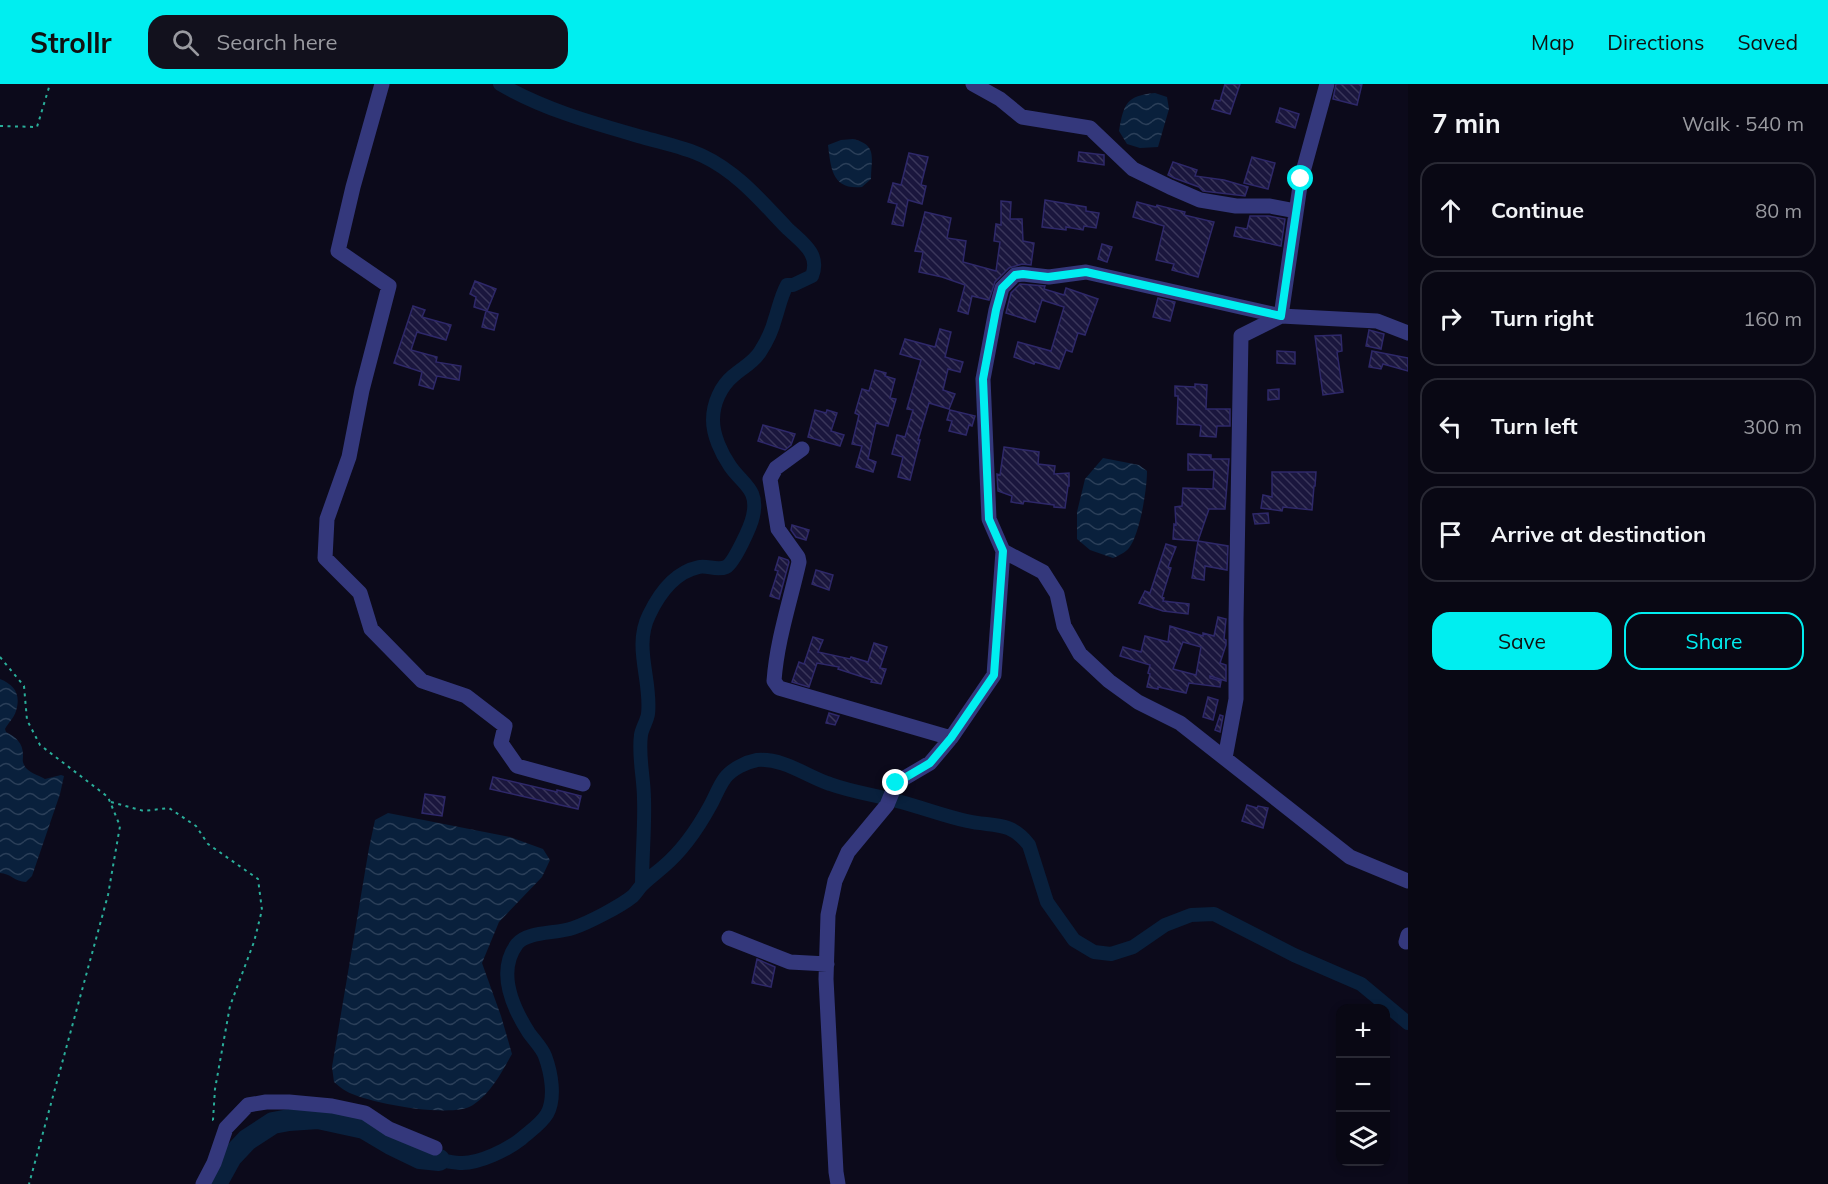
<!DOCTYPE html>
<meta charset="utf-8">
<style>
body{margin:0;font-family:Mulish,sans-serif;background:#12111d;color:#f1f3f6}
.controls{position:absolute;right:18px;bottom:18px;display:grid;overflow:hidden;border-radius:12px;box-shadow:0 3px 9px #0003}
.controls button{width:54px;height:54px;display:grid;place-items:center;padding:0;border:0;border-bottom:2px solid #292934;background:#090814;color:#f1f3f6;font:30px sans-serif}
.stop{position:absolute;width:18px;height:18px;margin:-14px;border:4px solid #00eef0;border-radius:50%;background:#fff}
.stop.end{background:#00eef0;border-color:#fff;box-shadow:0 2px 6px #0008}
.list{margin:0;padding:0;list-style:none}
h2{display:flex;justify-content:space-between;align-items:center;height:78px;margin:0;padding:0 24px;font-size:26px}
h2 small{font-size:20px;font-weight:400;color:#999aa0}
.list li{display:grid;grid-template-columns:39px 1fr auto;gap:18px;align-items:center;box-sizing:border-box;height:96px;margin:0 12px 12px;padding:0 12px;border:2px solid #292934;border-radius:18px}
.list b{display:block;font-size:22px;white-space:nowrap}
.list em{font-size:20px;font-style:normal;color:#999aa0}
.actions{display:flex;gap:12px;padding:18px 24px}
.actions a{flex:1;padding:14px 0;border:2px solid #00eef0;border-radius:18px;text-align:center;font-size:21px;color:#00eef0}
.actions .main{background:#00eef0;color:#111}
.icon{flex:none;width:33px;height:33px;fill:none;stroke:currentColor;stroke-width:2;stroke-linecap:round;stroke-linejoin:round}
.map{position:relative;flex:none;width:1408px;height:1100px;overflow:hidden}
header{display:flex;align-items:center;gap:36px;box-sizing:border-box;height:84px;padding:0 30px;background:#00eef0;color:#111}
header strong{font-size:28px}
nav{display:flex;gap:33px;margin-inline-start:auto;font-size:21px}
.search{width:420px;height:54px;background:#12111d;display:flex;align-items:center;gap:15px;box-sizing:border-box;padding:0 21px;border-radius:18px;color:#999aa0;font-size:22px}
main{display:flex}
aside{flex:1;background:#090814}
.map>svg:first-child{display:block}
.water{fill:url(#water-waves)}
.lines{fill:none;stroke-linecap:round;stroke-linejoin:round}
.canal{stroke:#09203c;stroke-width:14}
.river{stroke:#09203c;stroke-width:22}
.building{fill:url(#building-back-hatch);stroke:#2e2869;stroke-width:1.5;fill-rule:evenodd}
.path{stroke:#2aae9a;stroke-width:2;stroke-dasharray:3 4.5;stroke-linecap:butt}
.street{stroke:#34387c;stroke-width:15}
.route{stroke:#00eef0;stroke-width:8}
</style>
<header>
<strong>Strollr</strong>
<div class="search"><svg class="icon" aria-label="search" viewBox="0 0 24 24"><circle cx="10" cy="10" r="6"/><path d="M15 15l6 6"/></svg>Search here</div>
<nav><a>Map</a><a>Directions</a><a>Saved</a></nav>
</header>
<main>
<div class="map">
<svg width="1408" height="1100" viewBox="0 0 1408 1100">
<defs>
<pattern id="water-waves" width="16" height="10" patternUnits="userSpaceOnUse" patternTransform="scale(1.5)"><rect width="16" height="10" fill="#09203c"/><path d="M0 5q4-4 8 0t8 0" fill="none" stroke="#2b3f59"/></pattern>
<pattern id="building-back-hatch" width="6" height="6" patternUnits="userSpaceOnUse" patternTransform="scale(1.5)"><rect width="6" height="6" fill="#1a163d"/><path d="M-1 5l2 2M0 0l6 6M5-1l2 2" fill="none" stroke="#3a365a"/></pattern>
</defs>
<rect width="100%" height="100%" fill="#0c0a1b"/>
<path class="water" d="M 1155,9 L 1167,13 L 1169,25 L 1158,63 L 1140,64 L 1127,60 L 1119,47 C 1124,19 1126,12 1155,9 Z
M 853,55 C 878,61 871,74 871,95 L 862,103 C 832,106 831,85 828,61 L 841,56 Z
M 1103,374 L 1139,381 L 1147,387 C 1147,405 1140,450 1129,464 C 1126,468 1118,472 1113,474 L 1090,466 L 1077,455 L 1077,428 L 1085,395 Z
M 0,595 C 15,601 21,611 16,627 C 14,634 8,639 5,645 L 6,648 C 16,653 23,659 23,671 C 23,676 22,676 24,681 C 27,688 38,691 45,695 L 61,691 L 64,692 L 60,710 L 32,792 L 26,798 C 15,798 10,789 0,789 Z
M 388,729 L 510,753 L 543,765 L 550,776 L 542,793 L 499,838 L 482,879 L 501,932 L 512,970 C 501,989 492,1008 473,1021 C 453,1035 366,1019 346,1007 C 342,1005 338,1001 334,998 L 332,983 L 369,764 L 375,736 Z"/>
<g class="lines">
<path class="canal" d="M 500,0 C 545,26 593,39 642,53 C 663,59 684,63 703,72 C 737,88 761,117 786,143 C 801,158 821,169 812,192 L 793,201 L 787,201 C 781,212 779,223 775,235 C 772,247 767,257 760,268 C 753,279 743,283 733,292 C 721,302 713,319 713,336 C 713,351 721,369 730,382 C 743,401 759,405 753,432 C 751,442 734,479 726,483 C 717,487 707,481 699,483 C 675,488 659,510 649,531 C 633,563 652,597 648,630 C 647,637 642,644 641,651 C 638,672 644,694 644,715 C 645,743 642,772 642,801
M 439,1076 C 447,1077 455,1079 462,1079 C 480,1079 507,1066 521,1055 C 530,1047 541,1040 547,1030 C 556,1014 551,988 545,972 C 542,964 534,956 529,949 C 513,924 496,888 517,860 C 527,847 556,850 573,844 C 588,839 621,822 633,812 C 636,809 639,804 642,801 C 648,795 656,789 663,783 C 682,767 698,744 710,722 C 715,713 719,702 725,694 C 732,685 746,678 757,676 C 784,674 806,692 830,700 C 852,708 875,711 897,717 C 921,723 944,732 967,737 C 993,743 1010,736 1029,761 L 1047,818 L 1074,856 L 1094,868 L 1111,870 L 1133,863 L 1165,841 L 1191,831 L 1214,830 L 1294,871 L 1361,900 L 1408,939"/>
<path class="river" d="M 216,1100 L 231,1073 L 247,1056 L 273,1039 L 289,1036 L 318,1034 L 364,1044 L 391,1060 L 420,1074 L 439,1076"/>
</g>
<path class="building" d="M 1225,0 L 1240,0 L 1230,30 L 1212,25 L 1215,16 L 1220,17 Z
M 1336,0 L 1362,0 L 1357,21 L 1333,15 Z
M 1280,24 L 1299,30 L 1295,44 L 1276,38 Z
M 1079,68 L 1104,71 L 1104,81 L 1078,77 Z
M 909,69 L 928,73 L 921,101 L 926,102 L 922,120 L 908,116 L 903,142 L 892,140 L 897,120 L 888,118 L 893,99 L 901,101 Z
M 1252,73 L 1275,79 L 1268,105 L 1244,99 Z
M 1173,78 L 1197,86 L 1195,92 L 1224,96 L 1248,103 L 1245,112 L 1203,107 L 1199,103 L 1174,94 L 1168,91 Z
M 1045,116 L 1086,123 L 1086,127 L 1099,129 L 1096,144 L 1084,142 L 1083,146 L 1066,143 L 1066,146 L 1042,143 Z
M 1001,117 L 1011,118 L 1010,135 L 1022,135 L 1023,157 L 1034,159 L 1031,181 L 1022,180 L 1009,184 L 995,198 L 989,216 L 972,212 L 968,230 L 958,227 L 965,201 L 942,193 L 919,188 L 923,168 L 915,167 L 925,128 L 951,134 L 947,154 L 966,157 L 963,178 L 996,187 L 1000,158 L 994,157 L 996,140 L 1001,141 Z
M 1137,118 L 1156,123 L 1157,121 L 1185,128 L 1184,131 L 1214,138 L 1198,193 L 1172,186 L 1174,180 L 1156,176 L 1164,142 L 1133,133 Z
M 1250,132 L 1269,132 L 1285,135 L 1281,162 L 1234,152 L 1236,143 L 1247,145 Z
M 1102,160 L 1112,163 L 1107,178 L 1098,175 Z
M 475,197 L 496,205 L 487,227 L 474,223 L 476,213 L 470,210 Z
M 1020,200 L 1045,202 L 1044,205 L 1064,211 L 1066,204 L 1098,215 L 1085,251 L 1078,249 L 1072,268 L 1066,266 L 1059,285 L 1035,278 L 1034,280 L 1014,273 L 1018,258 L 1051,267 L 1064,223 L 1042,216 L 1035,238 L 1006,229 L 1011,209 Z
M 1158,214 L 1175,218 L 1170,237 L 1153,233 Z
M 413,222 L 425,226 L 422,233 L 451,241 L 446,256 L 417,248 L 411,266 L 437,273 L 436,278 L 461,282 L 459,296 L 437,292 L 433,305 L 419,301 L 422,288 L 394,279 Z
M 486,227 L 498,230 L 494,246 L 482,243 Z
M 940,245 L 951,248 L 945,273 L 963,278 L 960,288 L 948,285 L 943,306 L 955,310 L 949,325 L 929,319 L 918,356 L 920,356 L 910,396 L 898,393 L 903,373 L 892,370 L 897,351 L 905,353 L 913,326 L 907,325 L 921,276 L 900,270 L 905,255 L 935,263 Z
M 1369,246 L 1384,250 L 1381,265 L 1366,262 Z
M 1341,251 L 1342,267 L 1337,268 L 1343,308 L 1323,311 L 1315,252 Z
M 1277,267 L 1295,268 L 1295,280 L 1277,279 Z
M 1372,267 L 1408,274 L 1408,287 L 1383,280 L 1381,285 L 1369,283 Z
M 875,286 L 886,289 L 885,292 L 895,295 L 890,314 L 896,315 L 888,342 L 876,339 L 868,375 L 876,378 L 873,388 L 856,383 L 862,362 L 852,360 L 859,331 L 855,329 L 862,305 L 869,307 Z
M 1195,300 L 1207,301 L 1206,325 L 1230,325 L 1230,342 L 1217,342 L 1216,353 L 1200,352 L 1201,342 L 1199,341 L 1177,340 L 1178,312 L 1175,312 L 1175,302 L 1195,303 Z
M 1279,305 L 1279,315 L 1268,316 L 1268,306 Z
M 815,326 L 826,329 L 827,326 L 837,329 L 831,347 L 844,351 L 840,362 L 808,353 Z
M 950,326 L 975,332 L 972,342 L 969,341 L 966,351 L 949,347 L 952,337 L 947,336 Z
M 763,341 L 795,350 L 791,361 L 785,366 L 758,357 Z
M 1004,363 L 1039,368 L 1038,380 L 1055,382 L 1054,390 L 1069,389 L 1069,402 L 1068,402 L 1065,424 L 1054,423 L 1054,421 L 1024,417 L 1023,420 L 1011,418 L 1012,412 L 998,407 L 997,390 L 1000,391 Z
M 1188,370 L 1211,371 L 1211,375 L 1229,375 L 1225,425 L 1209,425 L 1198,457 L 1173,455 L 1174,440 L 1176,441 L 1175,423 L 1182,422 L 1183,404 L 1213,405 L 1214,386 L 1188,386 Z
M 1272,388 L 1316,388 L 1315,402 L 1314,402 L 1312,426 L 1283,423 L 1282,427 L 1261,424 L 1263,411 L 1272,413 Z
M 1268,429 L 1269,439 L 1255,440 L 1253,430 Z
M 792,441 L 809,446 L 806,456 L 796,453 L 791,446 Z
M 1198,457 L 1228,462 L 1227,486 L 1205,482 L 1204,496 L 1192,494 Z
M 1166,460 L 1176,463 L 1168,483 L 1171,484 L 1162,513 L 1164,514 L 1163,517 L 1189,520 L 1188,530 L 1163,527 L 1139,519 L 1145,507 L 1150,509 Z
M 779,473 L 788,476 L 789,478 L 779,515 L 770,512 L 778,487 L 775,486 Z
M 816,486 L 833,491 L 829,506 L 812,500 Z
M 1218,533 L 1226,535 L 1224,555 L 1226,556 L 1226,561 L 1220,579 L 1226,581 L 1226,597 L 1210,592 L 1210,594 L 1221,597 L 1220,603 L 1189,599 L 1186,609 L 1158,603 L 1158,605 L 1147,603 L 1150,590 L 1148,589 L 1150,581 L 1120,572 L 1123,563 L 1141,568 L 1145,552 L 1168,558 L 1170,542 L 1203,552 L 1203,549 L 1214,552 ZM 1183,558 L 1201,563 L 1196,591 L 1173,585 Z
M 813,553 L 823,556 L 818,568 L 850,575 L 851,573 L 868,578 L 874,559 L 887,563 L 880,584 L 886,585 L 881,600 L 871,598 L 872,596 L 838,585 L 839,583 L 817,579 L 809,603 L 792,598 L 799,578 L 804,580 Z
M 1208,613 L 1218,616 L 1213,636 L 1203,633 Z
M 829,629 L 839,632 L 835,641 L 826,639 Z
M 1220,631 L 1223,632 L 1220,648 L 1215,646 Z
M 493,693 L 557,708 L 557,706 L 581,712 L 578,725 L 490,705 Z
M 425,710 L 445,713 L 442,732 L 422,729 Z
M 1247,721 L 1257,724 L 1258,722 L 1268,724 L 1263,744 L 1242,737 Z
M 757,875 L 775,883 L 771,903 L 752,899 Z"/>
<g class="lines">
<path class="path" d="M 0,42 L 37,43 L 50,0
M 0,573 L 24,602 L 27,636 L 40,661 L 108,713 L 120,742 L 108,811 L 29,1100
M 111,718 L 144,727 L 169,724 L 196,742 L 208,760 L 258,795 L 262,826 L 254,858 L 230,922 L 215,1005 L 213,1036 L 215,1037"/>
<path class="street" d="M 382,0 L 353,103 L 338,167 L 389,202 L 362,306 L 349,373 L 327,435 L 325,474 L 360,509 L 371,545 L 422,597 L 466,612 L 505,642 L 501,659 L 517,682 L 583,700
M 973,0 L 1000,15 L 1022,33 L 1090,44 L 1133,85 L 1170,103 L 1200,116 L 1236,122 L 1270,122 L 1296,127
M 802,365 L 776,384 L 770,395 L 778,445 L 798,473 L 799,478 C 790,518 777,556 774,597 L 779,604 L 951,654
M 1003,467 L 1043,488 L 1057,510 L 1064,542 L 1080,570 L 1109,597 L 1138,618 L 1180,639 L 1350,773 L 1408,797
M 1225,674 L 1236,615 L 1236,536 L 1241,252 L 1281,232 L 1377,237 L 1408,249
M 729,854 L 790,878 L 827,880
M 1406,858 L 1408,851
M 203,1100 L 214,1079 L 226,1044 L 248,1021 L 266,1018 L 289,1018 L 332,1022 L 365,1029 L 389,1045 L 435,1064
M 838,1100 L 836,1088 L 826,895 L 828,831 L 835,797 L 848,768 L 887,721 L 896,699 L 930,679 L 951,654 L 994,591 L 1003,467 L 989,435 L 983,295 L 996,226 L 1002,204 L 1015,191 L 1023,190 L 1049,193 L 1086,188 L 1281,232 L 1301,95 L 1327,0"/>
</g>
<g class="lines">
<path class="route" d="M 896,699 L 930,679 L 951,654 L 994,591 L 1003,467 L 989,435 L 983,295 L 996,226 L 1002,204 L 1015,191 L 1023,190 L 1048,193 L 1086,188 L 1281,232 L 1301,95"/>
</g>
</svg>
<div class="controls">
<button>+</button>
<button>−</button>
<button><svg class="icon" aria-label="layers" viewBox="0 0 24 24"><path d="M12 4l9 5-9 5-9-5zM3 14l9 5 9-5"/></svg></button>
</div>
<div class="stop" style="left:1301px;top:95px"></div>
<div class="stop end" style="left:896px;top:699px"></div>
</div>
<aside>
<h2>7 min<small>Walk · 540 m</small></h2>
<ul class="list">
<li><svg class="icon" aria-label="ahead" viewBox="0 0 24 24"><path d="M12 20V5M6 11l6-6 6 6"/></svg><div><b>Continue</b></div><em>80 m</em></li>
<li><svg class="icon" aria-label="right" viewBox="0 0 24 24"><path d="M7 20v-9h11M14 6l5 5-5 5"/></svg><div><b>Turn right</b></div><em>160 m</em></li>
<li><svg class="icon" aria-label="left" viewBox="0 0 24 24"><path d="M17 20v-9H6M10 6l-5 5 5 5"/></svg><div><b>Turn left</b></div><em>300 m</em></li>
<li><svg class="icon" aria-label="arrive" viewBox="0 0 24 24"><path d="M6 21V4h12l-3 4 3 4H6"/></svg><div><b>Arrive at destination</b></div></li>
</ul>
<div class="actions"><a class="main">Save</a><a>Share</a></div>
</aside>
</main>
